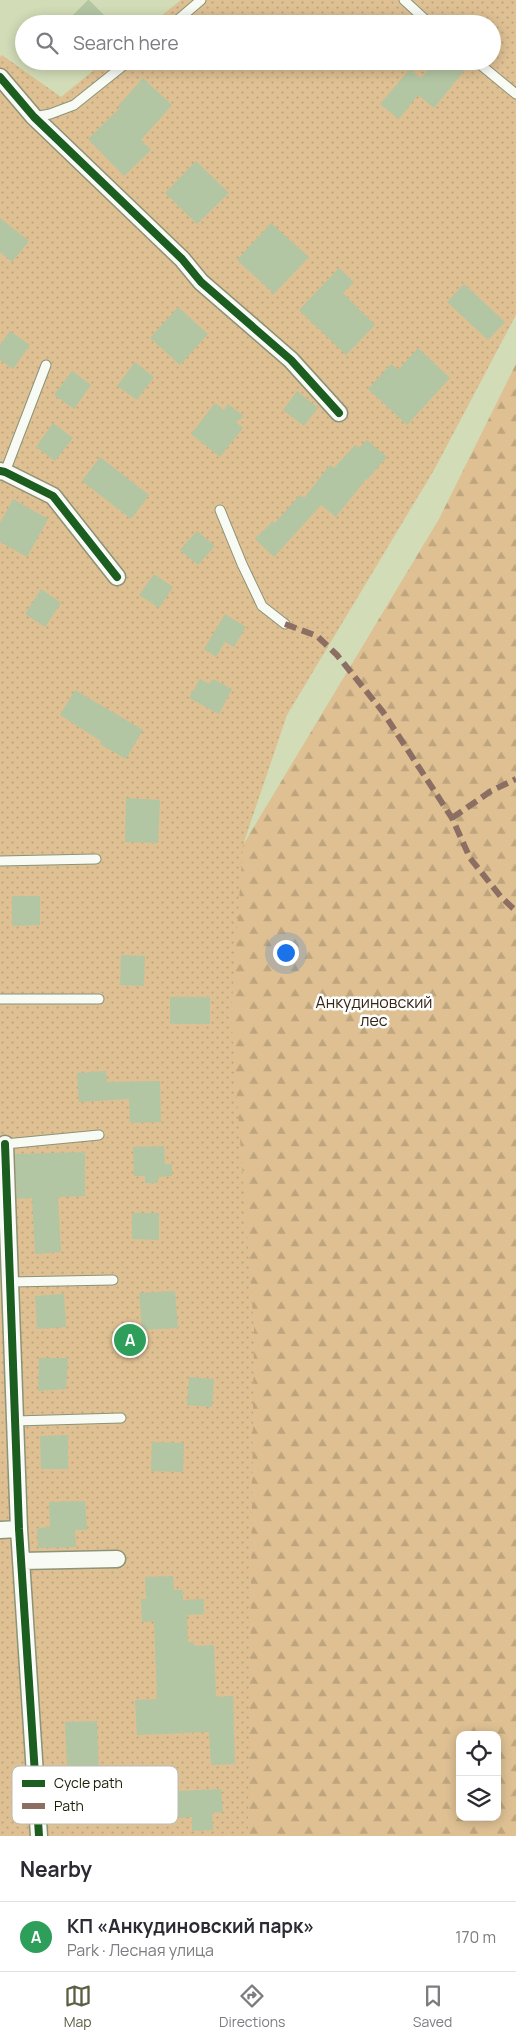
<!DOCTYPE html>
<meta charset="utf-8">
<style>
body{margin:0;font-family:Manrope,sans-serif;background:#f2f2f3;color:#2b2b33}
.controls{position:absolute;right:15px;bottom:15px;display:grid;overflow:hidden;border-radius:10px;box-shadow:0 2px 12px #0003}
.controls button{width:45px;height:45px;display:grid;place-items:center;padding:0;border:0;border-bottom:1px solid #e1e1e2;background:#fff;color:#2b2b33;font:25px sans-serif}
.you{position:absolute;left:285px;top:952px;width:18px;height:18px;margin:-12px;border:4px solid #fff;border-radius:50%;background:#1a73e8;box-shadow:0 0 0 8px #1a73e833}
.badge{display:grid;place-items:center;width:32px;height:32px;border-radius:50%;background:#5a6043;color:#fff;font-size:16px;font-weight:700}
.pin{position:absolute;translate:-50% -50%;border:2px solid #fff;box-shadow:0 1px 5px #0006}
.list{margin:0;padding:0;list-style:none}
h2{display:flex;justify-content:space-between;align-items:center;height:65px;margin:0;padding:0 20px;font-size:21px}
h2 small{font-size:16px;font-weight:400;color:#7c7c81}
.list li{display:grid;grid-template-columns:32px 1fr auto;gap:15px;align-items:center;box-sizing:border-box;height:70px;padding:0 20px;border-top:1px solid #e1e1e2}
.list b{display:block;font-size:19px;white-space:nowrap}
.list p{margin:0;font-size:16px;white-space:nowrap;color:#7c7c81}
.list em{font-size:16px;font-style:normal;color:#7c7c81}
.icon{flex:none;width:28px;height:28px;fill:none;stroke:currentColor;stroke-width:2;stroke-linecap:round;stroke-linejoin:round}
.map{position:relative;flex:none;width:516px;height:1836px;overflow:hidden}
.search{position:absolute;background:#fff;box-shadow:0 2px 12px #0003;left:15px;right:15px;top:15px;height:55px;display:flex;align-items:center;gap:12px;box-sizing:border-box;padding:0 18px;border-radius:28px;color:#7c7c81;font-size:19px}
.sheet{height:135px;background:#fff}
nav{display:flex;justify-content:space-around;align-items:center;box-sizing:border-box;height:70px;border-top:1px solid #e1e1e2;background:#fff;font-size:14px;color:#7c7c81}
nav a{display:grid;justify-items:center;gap:2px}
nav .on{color:#5a6043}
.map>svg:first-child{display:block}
.grass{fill:url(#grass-dots)}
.forest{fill:url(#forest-firs);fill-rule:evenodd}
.building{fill:#b3c6a3}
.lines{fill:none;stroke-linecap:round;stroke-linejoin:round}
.lane-casing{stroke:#8c9376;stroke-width:11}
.street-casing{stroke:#8c9376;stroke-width:19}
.lane{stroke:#f8faf4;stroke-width:9}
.street{stroke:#f8faf4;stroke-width:16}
.quiet{stroke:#8d6e63;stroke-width:6;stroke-dasharray:12 6;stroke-linecap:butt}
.cycleway-casing{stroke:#fff;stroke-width:11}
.cycleway{stroke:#1b5e20;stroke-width:8}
.labels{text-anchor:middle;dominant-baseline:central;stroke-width:5;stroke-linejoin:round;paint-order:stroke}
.park-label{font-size:16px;fill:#362517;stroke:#fff}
.key{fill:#fff;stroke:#babcb4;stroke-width:1}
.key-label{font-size:14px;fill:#191e04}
</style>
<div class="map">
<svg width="516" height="1836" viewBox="0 0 516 1836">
<defs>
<pattern id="grass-dots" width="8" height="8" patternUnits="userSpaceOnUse" patternTransform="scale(1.25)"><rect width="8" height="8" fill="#dec093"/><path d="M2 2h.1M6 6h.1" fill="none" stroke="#bea57d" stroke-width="1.8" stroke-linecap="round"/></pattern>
<pattern id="forest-firs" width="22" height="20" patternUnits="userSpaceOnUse" patternTransform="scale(1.25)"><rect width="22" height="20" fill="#dec093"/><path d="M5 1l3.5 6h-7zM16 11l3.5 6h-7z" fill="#bea57d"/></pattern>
</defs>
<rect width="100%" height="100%" fill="#d2dcb7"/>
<path class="grass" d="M 181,0 L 516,0 L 516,315 L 434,470 L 287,715 L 243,845 L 277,1836 L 0,1836 L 0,57 L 2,55 L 61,97 L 105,61 L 492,61 L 492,24 L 151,24 Z"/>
<path class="forest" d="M 516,364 L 516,1836 L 251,1836 L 248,1829 L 254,1329 L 231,1016 L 243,845 L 439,519 ZM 460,1735 L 497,1735 L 497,1817 L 460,1817 Z"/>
<path class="building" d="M 88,0 L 89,0 L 113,24 L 64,24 Z
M 435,61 L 460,61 L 467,67 L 434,108 L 418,95 L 399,119 L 380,104 L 410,69 L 421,78 Z
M 143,78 L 172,105 L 141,140 L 151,150 L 124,176 L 88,139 L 120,108 L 118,106 Z
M 196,161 L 229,193 L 197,224 L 165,193 Z
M 0,218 L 29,241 L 12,262 L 0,252 Z
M 271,223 L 309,257 L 274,294 L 237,260 Z
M 339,268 L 354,282 L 343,293 L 375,325 L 346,355 L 299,310 Z
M 464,284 L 505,322 L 488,340 L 447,302 Z
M 178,307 L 208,334 L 180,365 L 150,338 Z
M 10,331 L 30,345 L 13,369 L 0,360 L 0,345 Z
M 418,348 L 450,378 L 407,425 L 368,389 L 391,364 L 398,370 Z
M 135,362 L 154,377 L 137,400 L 117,386 Z
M 72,371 L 91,385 L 74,409 L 54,395 Z
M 297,391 L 318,408 L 304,426 L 283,410 Z
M 215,403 L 224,410 L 228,404 L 244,416 L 236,422 L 243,428 L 220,457 L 191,434 Z
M 53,423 L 73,438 L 55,461 L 36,447 Z
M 367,440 L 387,457 L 367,480 L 366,479 L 336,517 L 321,505 L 274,557 L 255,539 L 273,521 L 275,523 L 300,495 L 304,498 L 330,465 L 334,468 L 355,445 L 359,448 Z
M 100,457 L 149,495 L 131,519 L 82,481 Z
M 13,499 L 48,519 L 27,557 L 0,542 L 0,523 Z
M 197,531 L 215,546 L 198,565 L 180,550 Z
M 154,574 L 173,587 L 159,608 L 139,595 Z
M 41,589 L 61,603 L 45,627 L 25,614 Z
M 225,614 L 246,627 L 234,647 L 225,642 L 216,657 L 204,649 Z
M 200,679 L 209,684 L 213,679 L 232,689 L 219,714 L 189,698 Z
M 75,690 L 143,730 L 126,759 L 100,744 L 101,741 L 60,715 Z
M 126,798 L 160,800 L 158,843 L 125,842 Z
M 12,896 L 40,896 L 40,925 L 12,926 Z
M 121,955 L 145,956 L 144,986 L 120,985 Z
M 170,997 L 210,997 L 210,1024 L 170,1024 Z
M 106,1071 L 107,1082 L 160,1081 L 161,1122 L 130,1123 L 129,1099 L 79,1102 L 77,1073 Z
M 164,1146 L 165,1164 L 172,1164 L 172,1176 L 158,1177 L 158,1183 L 145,1183 L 145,1176 L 134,1176 L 133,1147 Z
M 85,1152 L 85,1196 L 58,1197 L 61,1252 L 35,1254 L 32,1198 L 17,1199 L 15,1154 Z
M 132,1213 L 159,1213 L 159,1240 L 132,1239 Z
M 175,1291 L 178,1328 L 142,1330 L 139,1293 Z
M 64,1294 L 66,1327 L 37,1329 L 35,1296 Z
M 39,1358 L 68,1358 L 66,1389 L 38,1391 Z
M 189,1377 L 214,1379 L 212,1407 L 187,1405 Z
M 68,1435 L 68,1469 L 41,1469 L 40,1436 Z
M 152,1442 L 184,1443 L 183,1472 L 151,1471 Z
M 85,1501 L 87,1530 L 75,1530 L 76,1547 L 38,1548 L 37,1528 L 50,1527 L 49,1502 Z
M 173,1576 L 174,1590 L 183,1590 L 183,1600 L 204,1599 L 204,1614 L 187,1615 L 188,1642 L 194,1642 L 194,1646 L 214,1645 L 216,1697 L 233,1696 L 235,1764 L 211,1765 L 209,1732 L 137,1735 L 135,1700 L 157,1699 L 154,1621 L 142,1622 L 141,1599 L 146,1599 L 145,1577 Z
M 97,1721 L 99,1776 L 114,1775 L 115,1804 L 74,1806 L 72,1765 L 67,1765 L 65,1722 Z
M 221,1789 L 223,1812 L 212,1813 L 213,1830 L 192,1831 L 192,1817 L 179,1818 L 177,1791 Z"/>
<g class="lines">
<defs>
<path id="lane" d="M 404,0 L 430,24
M 173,24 L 201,0
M 476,61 L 516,94
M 34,117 L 50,114 L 74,105 L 129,61
M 5,472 L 46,365
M 220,510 L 242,564 L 262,606 L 285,624
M 0,861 L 96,859
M 0,999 L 99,999
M 5,1144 L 99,1135
M 10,1282 L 113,1280
M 15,1421 L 121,1418"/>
<path id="street" d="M 0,77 L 34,117 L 182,259 L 201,282 L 291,360 L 339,413
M 0,471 L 5,472 L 53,496 L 117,577
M 5,1144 L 19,1529 L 39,1836
M 0,1530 L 19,1529
M 21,1561 L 117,1559"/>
</defs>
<use href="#lane" class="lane-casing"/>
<use href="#street" class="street-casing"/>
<use href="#lane" class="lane"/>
<use href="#street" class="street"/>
<path class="quiet" d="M 285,624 L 317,636 L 337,655 L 383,712 L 452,818 L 470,858 L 501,897 L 516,911
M 452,818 L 491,791 L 516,779"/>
<defs>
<path id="cycleway" d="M 0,77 L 34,117 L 182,259 L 201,282 L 291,360 L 339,413
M 0,471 L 5,472 L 53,496 L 117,577
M 5,1144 L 19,1529 L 39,1836"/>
</defs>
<use href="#cycleway" class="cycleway-casing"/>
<use href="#cycleway" class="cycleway"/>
</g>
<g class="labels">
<g class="park-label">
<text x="374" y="1002">Анкудиновский<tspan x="374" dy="18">лес</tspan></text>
</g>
</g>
<rect x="12" y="1766" width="166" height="58" rx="8" class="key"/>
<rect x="22" y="1780" width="23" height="7" fill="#1b5e20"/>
<rect x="22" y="1803" width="23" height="6" fill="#8d6e63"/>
<g class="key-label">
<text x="54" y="1788">Cycle path</text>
<text x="54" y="1811">Path</text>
</g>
</svg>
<div class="controls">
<button><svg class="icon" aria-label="locate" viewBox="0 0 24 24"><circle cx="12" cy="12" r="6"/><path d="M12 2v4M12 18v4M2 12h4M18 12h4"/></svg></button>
<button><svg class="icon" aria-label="layers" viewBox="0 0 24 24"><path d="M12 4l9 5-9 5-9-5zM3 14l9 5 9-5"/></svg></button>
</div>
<div class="you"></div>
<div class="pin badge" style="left:130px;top:1340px;background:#2e9e5b">A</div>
<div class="search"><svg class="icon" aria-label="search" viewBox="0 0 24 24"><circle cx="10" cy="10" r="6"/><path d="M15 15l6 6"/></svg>Search here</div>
</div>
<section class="sheet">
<h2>Nearby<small></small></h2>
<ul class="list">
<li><span class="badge" style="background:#2e9e5b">A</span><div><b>КП «Анкудиновский парк»</b><p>Park · Лесная улица</p></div><em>170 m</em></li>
</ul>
</section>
<nav>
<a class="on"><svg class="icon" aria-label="map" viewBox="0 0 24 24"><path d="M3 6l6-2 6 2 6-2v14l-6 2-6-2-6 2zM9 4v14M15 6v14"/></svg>Map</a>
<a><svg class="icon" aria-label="directions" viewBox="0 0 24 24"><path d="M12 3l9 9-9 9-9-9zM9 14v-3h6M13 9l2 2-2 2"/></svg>Directions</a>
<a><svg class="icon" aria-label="saved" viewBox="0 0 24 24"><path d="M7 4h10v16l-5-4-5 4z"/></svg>Saved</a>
</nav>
